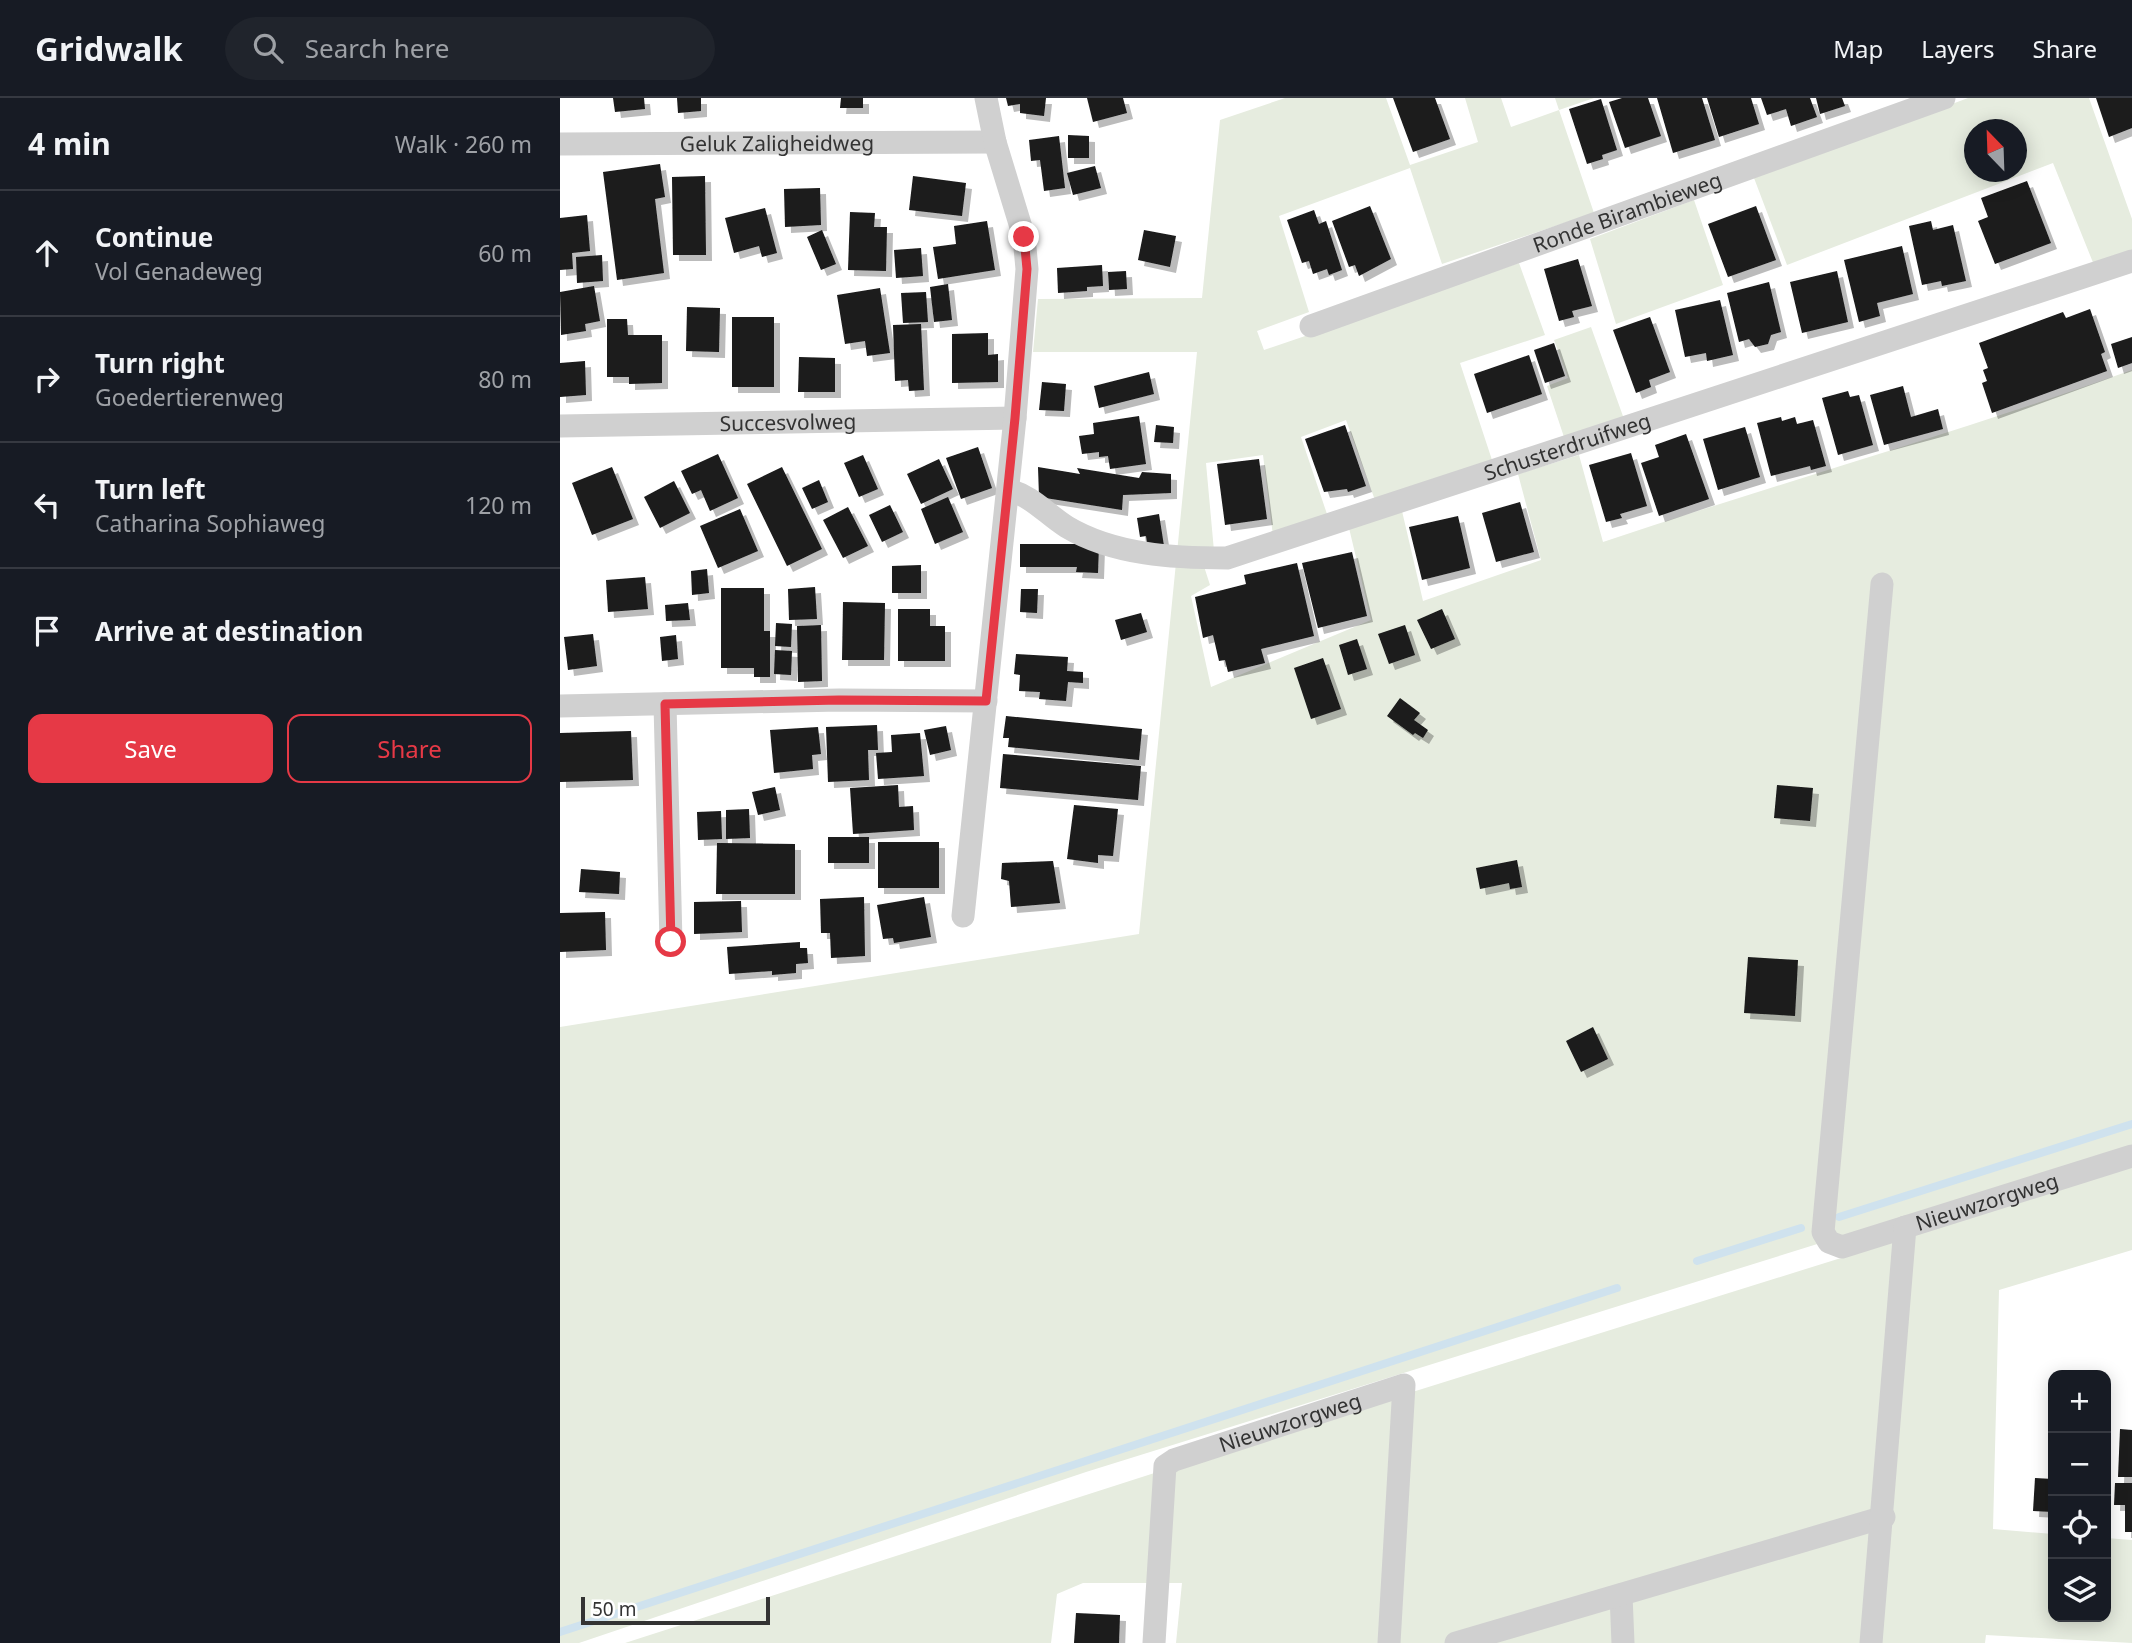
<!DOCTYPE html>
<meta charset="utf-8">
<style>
body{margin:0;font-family:"Noto Sans",sans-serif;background:#20242c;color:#f1f3f6}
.controls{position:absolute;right:21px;bottom:21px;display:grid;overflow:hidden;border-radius:14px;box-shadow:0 4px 18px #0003}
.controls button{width:63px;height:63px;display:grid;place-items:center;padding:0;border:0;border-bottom:2px solid #363941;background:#171b24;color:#f1f3f6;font:35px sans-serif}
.compass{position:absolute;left:1404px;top:21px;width:63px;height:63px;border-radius:50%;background:#171b24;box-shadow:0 4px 18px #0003;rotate:337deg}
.scale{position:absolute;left:21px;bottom:18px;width:189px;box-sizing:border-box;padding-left:7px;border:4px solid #333;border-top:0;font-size:19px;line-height:24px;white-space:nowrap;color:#333;-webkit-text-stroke:5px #fff;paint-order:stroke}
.stop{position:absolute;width:21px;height:21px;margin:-16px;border:5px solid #e63946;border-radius:50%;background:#fff}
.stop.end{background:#e63946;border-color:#fff;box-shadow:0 2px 7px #0008}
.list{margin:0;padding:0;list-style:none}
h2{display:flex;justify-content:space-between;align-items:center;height:91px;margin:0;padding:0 28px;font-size:30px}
h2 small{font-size:23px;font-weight:400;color:#9ea1a6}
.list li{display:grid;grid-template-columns:46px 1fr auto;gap:21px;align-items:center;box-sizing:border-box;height:126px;padding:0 28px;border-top:2px solid #363941}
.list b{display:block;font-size:26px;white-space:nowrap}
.list p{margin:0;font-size:23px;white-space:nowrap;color:#9ea1a6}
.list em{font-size:23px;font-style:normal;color:#9ea1a6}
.actions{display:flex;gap:14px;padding:21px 28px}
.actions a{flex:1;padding:16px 0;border:2px solid #e63946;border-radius:14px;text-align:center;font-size:24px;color:#e63946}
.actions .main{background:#e63946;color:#fff}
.icon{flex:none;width:38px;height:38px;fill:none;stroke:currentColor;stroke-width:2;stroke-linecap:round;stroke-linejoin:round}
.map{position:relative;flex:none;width:1572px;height:1545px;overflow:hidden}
header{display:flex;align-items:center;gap:42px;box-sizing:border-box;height:98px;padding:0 35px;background:#171b24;border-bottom:2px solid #363941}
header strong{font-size:33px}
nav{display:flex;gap:38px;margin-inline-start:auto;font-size:24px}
.search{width:490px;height:63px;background:#20242c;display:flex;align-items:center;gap:18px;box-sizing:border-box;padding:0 24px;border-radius:38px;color:#9ea1a6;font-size:26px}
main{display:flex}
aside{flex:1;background:#171b24}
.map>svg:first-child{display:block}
.green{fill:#e6ecdf;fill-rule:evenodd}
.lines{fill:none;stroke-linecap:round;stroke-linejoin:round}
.stream{stroke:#cfe2ee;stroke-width:8}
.building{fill:#1a1a1a;filter:url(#shadow)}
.street{stroke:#d0d0d0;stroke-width:23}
.route{stroke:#e63946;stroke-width:9}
.labels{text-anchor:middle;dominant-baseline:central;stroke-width:7;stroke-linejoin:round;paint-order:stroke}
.street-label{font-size:21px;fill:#333;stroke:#fff}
</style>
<header>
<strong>Gridwalk</strong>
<div class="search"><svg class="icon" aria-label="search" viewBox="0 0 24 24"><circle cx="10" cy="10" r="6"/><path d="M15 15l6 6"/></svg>Search here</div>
<nav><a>Map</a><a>Layers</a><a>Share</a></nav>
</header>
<main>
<aside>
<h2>4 min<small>Walk · 260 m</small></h2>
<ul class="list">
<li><svg class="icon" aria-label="ahead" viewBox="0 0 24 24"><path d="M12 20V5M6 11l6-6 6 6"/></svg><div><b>Continue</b><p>Vol Genadeweg</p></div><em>60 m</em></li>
<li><svg class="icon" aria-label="right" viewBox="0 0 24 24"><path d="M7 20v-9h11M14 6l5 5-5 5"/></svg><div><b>Turn right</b><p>Goedertierenweg</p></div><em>80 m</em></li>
<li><svg class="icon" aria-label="left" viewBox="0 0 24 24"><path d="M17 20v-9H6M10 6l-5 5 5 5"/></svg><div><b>Turn left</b><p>Catharina Sophiaweg</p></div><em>120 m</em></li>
<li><svg class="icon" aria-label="arrive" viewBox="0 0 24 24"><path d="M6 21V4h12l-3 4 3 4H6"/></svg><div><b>Arrive at destination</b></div></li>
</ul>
<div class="actions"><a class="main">Save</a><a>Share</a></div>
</aside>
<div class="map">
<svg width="1572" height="1545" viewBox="0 0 1572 1545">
<defs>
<filter id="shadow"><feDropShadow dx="6" dy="6" stdDeviation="0" flood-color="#0004"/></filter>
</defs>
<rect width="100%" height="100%" fill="#fff"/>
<path class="green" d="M 725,0 L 826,0 L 850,67 L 918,44 L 905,0 L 941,0 L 951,29 L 999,12 L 995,0 L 1034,0 L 999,12 L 1034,115 L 882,166 L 850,70 L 719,118 L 749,214 L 697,233 L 704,252 L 959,165 L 985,237 L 900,265 L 933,365 L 816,405 L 786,322 L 741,339 L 768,419 L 713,438 L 703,357 L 646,365 L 654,453 L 641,459 L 650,487 L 631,498 L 651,589 L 811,522 L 789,430 L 842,413 L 863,503 L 981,462 L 958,376 L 1019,357 L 1043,444 C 1219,385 1397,335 1572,272 L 1572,1048 L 526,1374 L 19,1545 L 0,1545 L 0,929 L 579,836 L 637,254 L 473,254 L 478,201 L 642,200 L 660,22 Z
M 1408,0 L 1529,0 L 1572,121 L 1572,154 L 1534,167 L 1493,65 L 1227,167 L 1194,80 ZM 1414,32 L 1456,32 L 1456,74 L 1414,74 Z
M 1134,102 L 1163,187 L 1056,226 L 1030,141 Z
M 1031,229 L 1064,321 L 1005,342 L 987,288 L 1008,280 L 994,242 Z
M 1572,1069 L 1572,1152 L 1439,1192 L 1433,1431 L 1493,1436 L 1493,1519 L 1546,1519 L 1546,1440 L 1572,1442 L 1572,1545 L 1426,1537 L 1425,1545 L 616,1545 L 622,1485 L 523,1485 L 497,1496 L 491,1545 L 65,1545 L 638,1361 Z"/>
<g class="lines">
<path class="stream" d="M 1279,1119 L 1572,1026
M 1137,1163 L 1241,1130
M 0,1534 L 1057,1190"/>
</g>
<path class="building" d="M 53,0 L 84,0 L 85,11 L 55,14 Z
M 117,0 L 141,0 L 141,13 L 118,15 Z
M 281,0 L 303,0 L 303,10 L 280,10 Z
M 446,0 L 486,0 L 484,18 L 460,15 L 460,6 L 448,8 Z
M 527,0 L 563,0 L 567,15 L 533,24 Z
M 833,0 L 875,0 L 890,41 L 853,54 Z
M 1062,0 L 1088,0 L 1101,38 L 1065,50 L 1049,4 Z
M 1097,0 L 1142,0 L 1155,42 L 1113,55 Z
M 1147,0 L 1191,0 L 1199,26 L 1159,39 Z
M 1201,0 L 1250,0 L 1257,19 L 1231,28 L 1226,11 L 1207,17 Z
M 1256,0 L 1282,0 L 1285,8 L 1260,16 Z
M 1536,0 L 1572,0 L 1572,30 L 1549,39 Z
M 1041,1 L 1057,52 L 1042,57 L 1043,61 L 1027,66 L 1009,11 Z
M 508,37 L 529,38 L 529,60 L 508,60 Z
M 499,38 L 505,90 L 484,93 L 480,62 L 471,63 L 469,42 Z
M 100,66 L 105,99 L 95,101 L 104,175 L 57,182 L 43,74 Z
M 535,68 L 541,90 L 513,97 L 507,75 Z
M 145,78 L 146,157 L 113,157 L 112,79 Z
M 353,78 L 406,85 L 402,118 L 349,112 Z
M 1467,83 L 1491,145 L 1435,166 L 1418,123 L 1428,119 L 1421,100 Z
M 260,90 L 261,127 L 225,129 L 224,91 Z
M 810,108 L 831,161 L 799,178 L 795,167 L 789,169 L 772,123 Z
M 1196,108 L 1216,162 L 1168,179 L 1148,126 Z
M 205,110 L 217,155 L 202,159 L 199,148 L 174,155 L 165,120 Z
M 754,112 L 759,126 L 766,123 L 782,172 L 769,177 L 767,171 L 753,176 L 749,163 L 742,165 L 727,122 Z
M 290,114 L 315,115 L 314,129 L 327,129 L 326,173 L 288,172 Z
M 27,117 L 30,153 L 12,155 L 13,171 L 0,172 L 0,120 Z
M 427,123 L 435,172 L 378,181 L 373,149 L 396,146 L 394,128 Z
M 1371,123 L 1373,132 L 1393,127 L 1406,183 L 1382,188 L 1381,183 L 1362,187 L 1349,128 Z
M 262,132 L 276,166 L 261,172 L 247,139 Z
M 584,132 L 616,138 L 610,169 L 578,162 Z
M 1342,148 L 1353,196 L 1317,205 L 1320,218 L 1299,224 L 1284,162 Z
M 361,150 L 363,178 L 336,180 L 334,152 Z
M 42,157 L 43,183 L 17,185 L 16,159 Z
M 1018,161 L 1032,208 L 1012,213 L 1014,219 L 999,223 L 984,171 Z
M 542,167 L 543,188 L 527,189 L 527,193 L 498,195 L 497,170 Z
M 566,173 L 567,191 L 549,192 L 548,174 Z
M 1277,173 L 1288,224 L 1242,235 L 1230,184 Z
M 1209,184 L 1221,234 L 1211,237 L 1208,246 L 1195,249 L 1189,241 L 1179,244 L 1167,195 Z
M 388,186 L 392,222 L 374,224 L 370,189 Z
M 34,188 L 40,223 L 25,226 L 26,233 L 1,237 L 0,194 Z
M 320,190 L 330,255 L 307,258 L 305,243 L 285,246 L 277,197 Z
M 366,194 L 368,224 L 343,225 L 341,195 Z
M 1160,202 L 1173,257 L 1147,263 L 1146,255 L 1125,259 L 1115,212 Z
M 127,209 L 160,210 L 159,254 L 126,253 Z
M 1530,211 L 1545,254 L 1541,256 L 1547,273 L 1432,315 L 1422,285 L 1427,283 L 1423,272 L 1428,270 L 1419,245 L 1503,214 L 1506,220 Z
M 172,219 L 214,219 L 214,289 L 172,289 Z
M 1090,219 L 1110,274 L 1089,282 L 1091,289 L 1076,295 L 1053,232 Z
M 47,221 L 67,221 L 68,237 L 102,237 L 102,285 L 69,286 L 69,279 L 47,279 Z
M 361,226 L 364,292 L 349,293 L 348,282 L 335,283 L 333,227 Z
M 428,235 L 428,257 L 438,256 L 438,284 L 392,285 L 392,236 Z
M 1572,239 L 1572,265 L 1558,270 L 1551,246 Z
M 994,245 L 1005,278 L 985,285 L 974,252 Z
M 969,257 L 982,296 L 927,315 L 914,276 Z
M 239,259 L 275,260 L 275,294 L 238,294 Z
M 25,263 L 26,297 L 0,299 L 0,265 Z
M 589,274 L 594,296 L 539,310 L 534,288 Z
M 482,284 L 506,286 L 504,313 L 479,312 Z
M 1343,288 L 1351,319 L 1378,311 L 1383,331 L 1324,347 L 1310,297 Z
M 1288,293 L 1290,299 L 1299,297 L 1313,347 L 1278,357 L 1262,300 Z
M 579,318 L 586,366 L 550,371 L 548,358 L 539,359 L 539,354 L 522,356 L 519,338 L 534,336 L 533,325 Z
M 1221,319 L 1222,323 L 1235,319 L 1237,326 L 1253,322 L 1266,368 L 1251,372 L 1250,368 L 1211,378 L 1197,325 Z
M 596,327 L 614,329 L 613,345 L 594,344 Z
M 785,327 L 806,388 L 788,394 L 787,391 L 764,394 L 745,341 Z
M 1185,329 L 1200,379 L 1158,392 L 1143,341 Z
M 1126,336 L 1149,401 L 1099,418 L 1081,365 L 1099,359 L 1095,347 Z
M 418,349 L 432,390 L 401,401 L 386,360 Z
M 1071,355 L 1087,408 L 1060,416 L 1062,420 L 1046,424 L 1029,367 Z
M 158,356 L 178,400 L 150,413 L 141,392 L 132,396 L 121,373 Z
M 303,357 L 318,391 L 299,399 L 284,365 Z
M 379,361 L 393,391 L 361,406 L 347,376 Z
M 699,361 L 707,421 L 665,427 L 657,366 Z
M 52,369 L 73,421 L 32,437 L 12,385 Z
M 222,369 L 262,451 L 227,468 L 187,386 Z
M 478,369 L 520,376 L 517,370 L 579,380 L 582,374 L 611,376 L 611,395 L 563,397 L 562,412 L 479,399 Z
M 259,382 L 268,404 L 252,411 L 242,390 Z
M 114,383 L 130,415 L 100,430 L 84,399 Z
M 388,399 L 403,434 L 375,446 L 361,411 Z
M 960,404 L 974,454 L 936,464 L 922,415 Z
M 330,407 L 343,434 L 322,444 L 309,417 Z
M 288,409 L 308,448 L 283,460 L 263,422 Z
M 180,411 L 198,453 L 158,470 L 140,428 Z
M 599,416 L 604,448 L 588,451 L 586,438 L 580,439 L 577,420 Z
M 898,418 L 910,470 L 862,482 L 849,429 Z
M 460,446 L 539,446 L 538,475 L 516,474 L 517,469 L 460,469 Z
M 792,454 L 807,518 L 758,530 L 742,465 Z
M 737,465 L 754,538 L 701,551 L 705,565 L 668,574 L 665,562 L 659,563 L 653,537 L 643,540 L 635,499 L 686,486 L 684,477 Z
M 361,467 L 361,495 L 332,495 L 332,468 Z
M 147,471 L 149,495 L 132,497 L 131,473 Z
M 85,479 L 88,511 L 48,514 L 46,482 Z
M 255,489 L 257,521 L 229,522 L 228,491 Z
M 161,490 L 204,490 L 204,533 L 210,533 L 210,579 L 194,579 L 194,570 L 161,570 Z
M 461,491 L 478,491 L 477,515 L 460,514 Z
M 283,504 L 325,505 L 324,562 L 282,562 Z
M 128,505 L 130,522 L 106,523 L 105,507 Z
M 338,511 L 370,511 L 370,528 L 385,528 L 385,563 L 338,563 Z
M 882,511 L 895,541 L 871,551 L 857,522 Z
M 581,515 L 587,534 L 561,542 L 555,522 Z
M 216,525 L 232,526 L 231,549 L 215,548 Z
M 261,527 L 262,583 L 238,584 L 237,528 Z
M 845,527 L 855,557 L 829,566 L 818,536 Z
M 33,536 L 37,568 L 8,572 L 4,539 Z
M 116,537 L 118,561 L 102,563 L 100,539 Z
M 797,541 L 807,571 L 788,577 L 779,547 Z
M 215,552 L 232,553 L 231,577 L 214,576 Z
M 456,556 L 508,559 L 507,573 L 523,574 L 523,585 L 508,584 L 506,603 L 479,601 L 480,594 L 459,593 L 460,577 L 454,576 Z
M 763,560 L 781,611 L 751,621 L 734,570 Z
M 840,600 L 860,615 L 854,622 L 868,632 L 863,640 L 855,635 L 853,637 L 827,618 Z
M 446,618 L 582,631 L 579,662 L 448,649 L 449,640 L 443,640 Z
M 317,627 L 318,652 L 308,652 L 309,682 L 268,684 L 266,629 Z
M 386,628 L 391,652 L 370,657 L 364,632 Z
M 258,629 L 261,656 L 252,657 L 253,671 L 214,675 L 210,632 Z
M 71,633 L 73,682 L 0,684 L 0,635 Z
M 360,635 L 364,678 L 318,681 L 316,655 L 332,654 L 331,637 Z
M 443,656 L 581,668 L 578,702 L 440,690 Z
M 338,687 L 339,709 L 353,708 L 354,732 L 293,736 L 290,690 Z
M 1217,687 L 1253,690 L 1250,723 L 1214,720 Z
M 215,689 L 220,712 L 198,717 L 192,694 Z
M 514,707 L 558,711 L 553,758 L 538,757 L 538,765 L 507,761 Z
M 189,711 L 190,740 L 166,741 L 166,712 Z
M 161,713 L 162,741 L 138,742 L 137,714 Z
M 268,739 L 309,739 L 309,765 L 268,765 Z
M 318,744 L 379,744 L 379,790 L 318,790 Z
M 157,745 L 235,746 L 235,796 L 156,796 Z
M 957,762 L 962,789 L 950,791 L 949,785 L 920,791 L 916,770 Z
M 493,763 L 500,805 L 451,809 L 449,783 L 441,781 L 442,765 Z
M 21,771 L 60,774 L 59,796 L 19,794 Z
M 304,799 L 305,858 L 271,860 L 270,835 L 261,835 L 260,801 Z
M 364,799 L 371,839 L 334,845 L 333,840 L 323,841 L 317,807 Z
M 181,803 L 182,834 L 134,836 L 134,804 Z
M 45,814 L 46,852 L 0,854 L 0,815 Z
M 240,844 L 240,850 L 247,850 L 248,865 L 236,866 L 236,875 L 212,877 L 212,873 L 169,876 L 167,849 Z
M 1188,859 L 1238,862 L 1235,918 L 1184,915 Z
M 1033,929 L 1048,961 L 1021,974 L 1006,943 Z
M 1560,1331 L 1572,1332 L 1572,1379 L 1558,1379 Z
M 1475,1380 L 1493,1381 L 1493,1414 L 1473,1413 Z
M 1555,1385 L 1572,1385 L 1572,1434 L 1565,1434 L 1565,1407 L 1554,1407 Z
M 516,1515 L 560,1517 L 559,1545 L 514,1545 Z"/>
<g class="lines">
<g class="street">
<path id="s1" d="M 0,46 L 435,44"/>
<path id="s2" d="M 751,228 L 1384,0"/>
<path id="s3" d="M 0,328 L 455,320"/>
<path id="s4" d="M 448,392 C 473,398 486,416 507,429 C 554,457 614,460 667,460 L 1572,163"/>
<path id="s5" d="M 1322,486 L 1263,1134 L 1269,1144 L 1282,1149 L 1572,1058"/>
<path d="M 105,606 L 111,844"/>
<path d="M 0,608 L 279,602 L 426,603"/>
<path d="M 403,818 L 455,320 L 467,171 L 464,139 L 435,44 L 426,0"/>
<path d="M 1061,1497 L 1063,1545"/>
<path id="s6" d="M 594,1545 L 605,1368 L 614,1362 L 844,1287 L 829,1545"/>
<path d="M 896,1545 L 1324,1419"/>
<path d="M 1311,1545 L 1345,1129"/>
</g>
</g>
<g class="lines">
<path class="route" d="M 111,844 L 105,606 L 279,602 L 426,603 L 455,320 L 467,171 L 464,139"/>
</g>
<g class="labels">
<g class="street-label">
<text stroke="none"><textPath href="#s1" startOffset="217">Geluk Zaligheidweg</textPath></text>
<text stroke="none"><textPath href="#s2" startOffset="336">Ronde Birambieweg</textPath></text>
<text stroke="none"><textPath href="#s3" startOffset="228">Succesvolweg</textPath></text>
<text stroke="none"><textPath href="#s4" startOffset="593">Schusterdruifweg</textPath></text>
<text stroke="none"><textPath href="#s5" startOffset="828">Nieuwzorgweg</textPath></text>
<text stroke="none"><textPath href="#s6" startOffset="310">Nieuwzorgweg</textPath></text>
</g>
</g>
</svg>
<div class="controls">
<button>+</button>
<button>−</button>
<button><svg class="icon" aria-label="locate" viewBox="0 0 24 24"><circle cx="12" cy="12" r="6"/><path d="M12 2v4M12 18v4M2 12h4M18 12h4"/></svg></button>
<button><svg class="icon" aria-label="layers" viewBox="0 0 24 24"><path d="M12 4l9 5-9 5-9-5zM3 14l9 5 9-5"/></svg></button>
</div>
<svg class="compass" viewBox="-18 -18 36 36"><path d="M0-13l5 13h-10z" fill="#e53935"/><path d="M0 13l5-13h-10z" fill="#9ea1a6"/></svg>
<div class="scale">50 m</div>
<div class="stop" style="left:111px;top:844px"></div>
<div class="stop end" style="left:464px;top:139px"></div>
</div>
</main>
